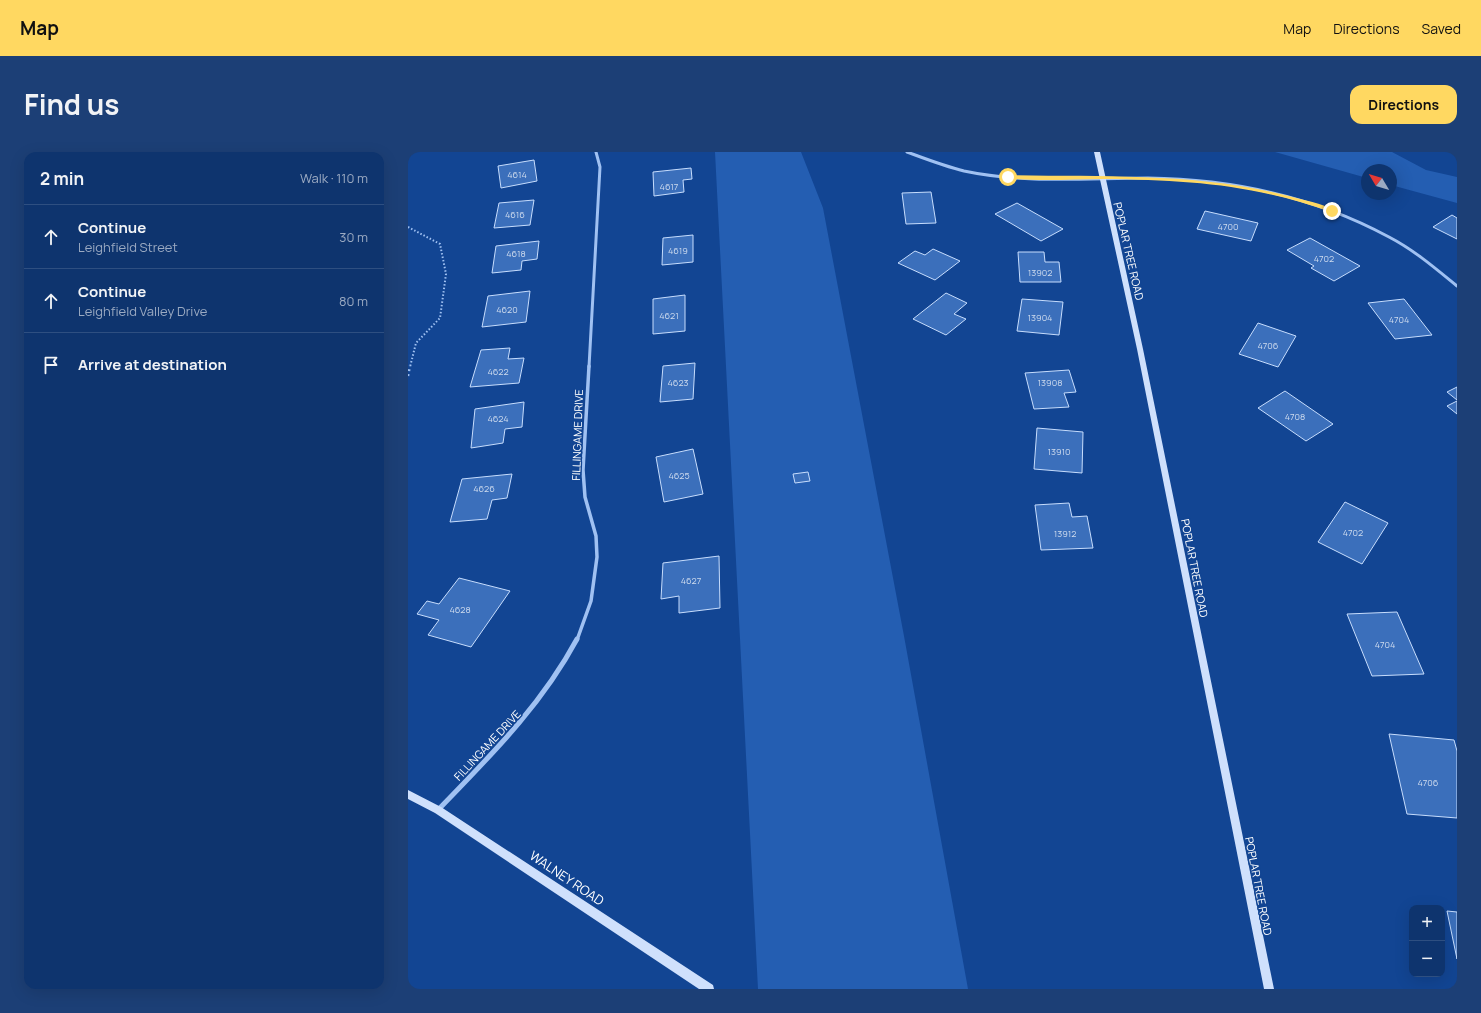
<!DOCTYPE html>
<meta charset="utf-8">
<style>
body{margin:0;font-family:Manrope,sans-serif;background:#1c3f76;color:#f1f3f6}
.controls{position:absolute;right:12px;bottom:12px;display:grid;overflow:hidden;border-radius:8px;box-shadow:0 4px 16px #0002}
.controls button{width:36px;height:36px;display:grid;place-items:center;padding:0;border:0;border-bottom:1px solid #2e4f81;background:#0e346e;color:#f1f3f6;font:20px sans-serif}
.compass{position:absolute;left:953px;top:12px;width:36px;height:36px;border-radius:50%;background:#0e346e;box-shadow:0 4px 16px #0002;rotate:308deg}
.stop{position:absolute;width:12px;height:12px;margin:-9px;border:3px solid #ffd861;border-radius:50%;background:#fff}
.stop.end{background:#ffd861;border-color:#fff;box-shadow:0 1px 4px #0008}
.list{margin:0;padding:0;list-style:none}
h2{display:flex;justify-content:space-between;align-items:center;height:52px;margin:0;padding:0 16px;font-size:17px}
h2 small{font-size:13px;font-weight:400;color:#9baac2}
.list li{display:grid;grid-template-columns:26px 1fr auto;gap:12px;align-items:center;box-sizing:border-box;height:64px;padding:0 16px;border-top:1px solid #2e4f81}
.list b{display:block;font-size:15px;white-space:nowrap}
.list p{margin:0;font-size:13px;white-space:nowrap;color:#9baac2}
.list em{font-size:13px;font-style:normal;color:#9baac2}
.icon{flex:none;width:22px;height:22px;fill:none;stroke:currentColor;stroke-width:2;stroke-linecap:round;stroke-linejoin:round}
.map{position:relative;flex:none;width:1049px;height:837px;overflow:hidden;border-radius:12px}
header{display:flex;align-items:center;gap:24px;box-sizing:border-box;height:56px;padding:0 20px;background:#ffd861;color:#111}
header strong{font-size:19px}
nav{display:flex;gap:22px;margin-inline-start:auto;font-size:14px}
.intro{display:flex;align-items:center;justify-content:space-between;box-sizing:border-box;height:96px;padding:0 24px}
h1{margin:0;font-size:28px}
.button{padding:10px 18px;border-radius:12px;background:#ffd861;color:#111;font-size:14px;font-weight:700}
main{display:flex;gap:24px;padding:0 24px}
aside{flex:1;background:#0e346e;border-radius:12px;box-shadow:0 4px 16px #0002}
.map>svg:first-child{display:block}
.green{fill:#245eb2}
.building{fill:#3b6fbb;stroke:#c7ddfd}
.lines{fill:none;stroke-linecap:round;stroke-linejoin:round}
.path-far1{stroke:#a0c1f2;stroke-width:2;stroke-dasharray:1.5 2;stroke-linecap:butt}
.path{stroke:#a0c1f2;stroke-width:2.5;stroke-dasharray:2 3;stroke-linecap:butt}
.street-far2{stroke:#a0c1f2;stroke-width:3}
.street-far1{stroke:#a0c1f2;stroke-width:3.5}
.street{stroke:#a0c1f2;stroke-width:5}
.secondary{fill:#cfe0fc;fill-rule:evenodd}
.route{fill:#ffd861}
.labels{text-anchor:middle;dominant-baseline:central;stroke-width:3;stroke-linejoin:round;paint-order:stroke}
.number-label{font-size:9px;fill:#cedbee}
.street-label{font-size:11px;fill:#fff;stroke:#124593}
.near-street-label{font-size:13px;fill:#fff;stroke:#124593}
</style>
<header>
<strong>Map</strong>
<nav><a>Map</a><a>Directions</a><a>Saved</a></nav>
</header>
<div class="intro"><h1>Find us</h1><a class="button">Directions</a></div>
<main>
<aside>
<h2>2 min<small>Walk · 110 m</small></h2>
<ul class="list">
<li><svg class="icon" aria-label="ahead" viewBox="0 0 24 24"><path d="M12 20V5M6 11l6-6 6 6"/></svg><div><b>Continue</b><p>Leighfield Street</p></div><em>30 m</em></li>
<li><svg class="icon" aria-label="ahead" viewBox="0 0 24 24"><path d="M12 20V5M6 11l6-6 6 6"/></svg><div><b>Continue</b><p>Leighfield Valley Drive</p></div><em>80 m</em></li>
<li><svg class="icon" aria-label="arrive" viewBox="0 0 24 24"><path d="M6 21V4h12l-3 4 3 4H6"/></svg><div><b>Arrive at destination</b></div></li>
</ul>
</aside>
<div class="map">
<svg width="1049" height="837" viewBox="0 0 1049 837">
<rect width="100%" height="100%" fill="#124593"/>
<path class="green" d="M 307,0 L 393,0 L 415,56 L 496,484 L 560,837 L 350,837 Z
M 867,0 L 984,0 L 1018,18 L 1049,25 L 1049,51 L 983,33 L 983,18 L 959,18 L 959,26 Z"/>
<path class="building" d="M 126,8 L 129,29 L 93,36 L 90,14 Z
M 283,16 L 284,27 L 275,28 L 276,40 L 246,44 L 245,20 Z
M 523,40 L 528,71 L 498,72 L 494,41 Z
M 126,48 L 122,73 L 86,76 L 91,51 Z
M 609,51 L 655,77 L 633,89 L 587,62 Z
M 797,59 L 850,71 L 843,89 L 789,77 Z
M 1044,63 L 1049,66 L 1049,87 L 1025,75 Z
M 285,83 L 285,110 L 254,113 L 255,86 Z
M 902,86 L 952,114 L 926,129 L 903,116 L 906,114 L 879,98 Z
M 131,89 L 129,107 L 114,109 L 113,118 L 84,121 L 88,94 Z
M 525,97 L 552,109 L 527,128 L 490,111 L 507,99 L 517,103 Z
M 610,100 L 636,100 L 637,110 L 651,110 L 653,130 L 612,130 Z
M 122,139 L 118,170 L 74,175 L 80,144 Z
M 538,141 L 559,151 L 546,162 L 558,167 L 538,183 L 505,167 Z
M 277,143 L 277,179 L 245,182 L 245,147 Z
M 614,147 L 655,150 L 651,183 L 609,179 Z
M 996,147 L 1024,183 L 987,187 L 960,151 Z
M 850,171 L 888,184 L 870,215 L 831,202 Z
M 102,196 L 100,207 L 116,206 L 111,231 L 62,235 L 73,198 Z
M 287,211 L 285,247 L 252,250 L 255,214 Z
M 661,218 L 668,240 L 656,241 L 661,255 L 626,257 L 617,221 Z
M 1049,235 L 1049,248 L 1039,240 Z
M 877,239 L 925,272 L 898,289 L 850,256 Z
M 1049,249 L 1049,262 L 1039,254 Z
M 116,250 L 114,275 L 97,277 L 95,291 L 63,296 L 67,257 Z
M 629,276 L 675,280 L 674,321 L 626,317 Z
M 285,297 L 295,342 L 256,350 L 248,305 Z
M 400,320 L 402,329 L 387,331 L 385,322 Z
M 104,322 L 99,346 L 84,348 L 79,367 L 42,370 L 54,327 Z
M 937,350 L 980,371 L 954,412 L 910,390 Z
M 661,351 L 664,365 L 679,364 L 685,396 L 633,398 L 627,353 Z
M 311,404 L 312,456 L 271,461 L 271,444 L 253,447 L 255,411 Z
M 51,426 L 102,439 L 63,495 L 20,483 L 31,468 L 9,462 L 19,449 L 31,452 Z
M 989,460 L 1016,522 L 964,524 L 939,462 Z
M 981,582 L 1046,588 L 1049,599 L 1049,666 L 999,662 Z
M 1039,759 L 1049,760 L 1049,807 Z"/>
<g class="lines">
<path class="path-far1" d="M 0,75 L 32,92 L 38,122 L 32,166 L 8,191 L 2,215"/>
<path class="path" d="M 0,224 L 2,214"/>
<path class="street-far2" d="M 499,0 C 518,7 536,14 556,19 C 617,32 679,26 740,26 C 823,27 907,45 981,85 C 1006,98 1027,116 1049,134
M 181,215 L 192,15 L 188,0"/>
<path class="street-far1" d="M 169,488 L 183,449 L 189,405 L 188,384 L 177,345 L 175,318 L 181,214"/>
<path class="street" d="M 30,658 C 82,604 133,554 169,487"/>
<path class="secondary" d="M 686,0 L 692,0 L 735,197 L 866,837 L 856,837 L 729,197 Z
M 0,638 L 33,655 L 305,833 L 306,837 L 291,837 L 27,661 L 0,647 Z"/>
</g>
<path class="route" d="M 600,23 C 694,25 789,20 881,44 C 895,48 914,51 927,59 L 923,60 C 845,32 778,28 696,27 C 665,27 629,30 599,26 Z"/>
<g class="labels">
<g class="number-label">
<text x="109" y="22">4614</text>
<text x="261" y="34">4617</text>
<text x="107" y="62">4616</text>
<text x="820" y="74">4700</text>
<text x="270" y="98">4619</text>
<text x="108" y="101">4618</text>
<text x="916" y="106">4702</text>
<text x="632" y="120">13902</text>
<text x="99" y="157">4620</text>
<text x="261" y="163">4621</text>
<text x="632" y="165">13904</text>
<text x="991" y="167">4704</text>
<text x="860" y="193">4706</text>
<text x="90" y="219">4622</text>
<text x="270" y="230">4623</text>
<text x="642" y="230">13908</text>
<text x="887" y="264">4708</text>
<text x="90" y="266">4624</text>
<text x="651" y="299">13910</text>
<text x="271" y="323">4625</text>
<text x="76" y="336">4626</text>
<text x="945" y="380">4702</text>
<text x="657" y="381">13912</text>
<text x="283" y="428">4627</text>
<text x="52" y="457">4628</text>
<text x="977" y="492">4704</text>
<text x="1020" y="630">4706</text>
</g>
<g class="street-label">
<text transform="translate(721 99) rotate(77)">POPLAR TREE ROAD</text>
<text transform="translate(169 283) rotate(-88)">FILLINGAME DRIVE</text>
<text transform="translate(787 416) rotate(79)">POPLAR TREE ROAD</text>
<text transform="translate(79 593) rotate(-47)">FILLINGAME DRIVE</text>
<text transform="translate(851 734) rotate(79)">POPLAR TREE ROAD</text>
</g>
<g class="near-street-label">
<text transform="translate(159 726) rotate(34)">WALNEY ROAD</text>
</g>
</g>
</svg>
<div class="controls">
<button>+</button>
<button>−</button>
</div>
<svg class="compass" viewBox="-18 -18 36 36"><path d="M0-13l5 13h-10z" fill="#e53935"/><path d="M0 13l5-13h-10z" fill="#9baac2"/></svg>
<div class="stop" style="left:600px;top:25px"></div>
<div class="stop end" style="left:924px;top:59px"></div>
</div>
</main>
